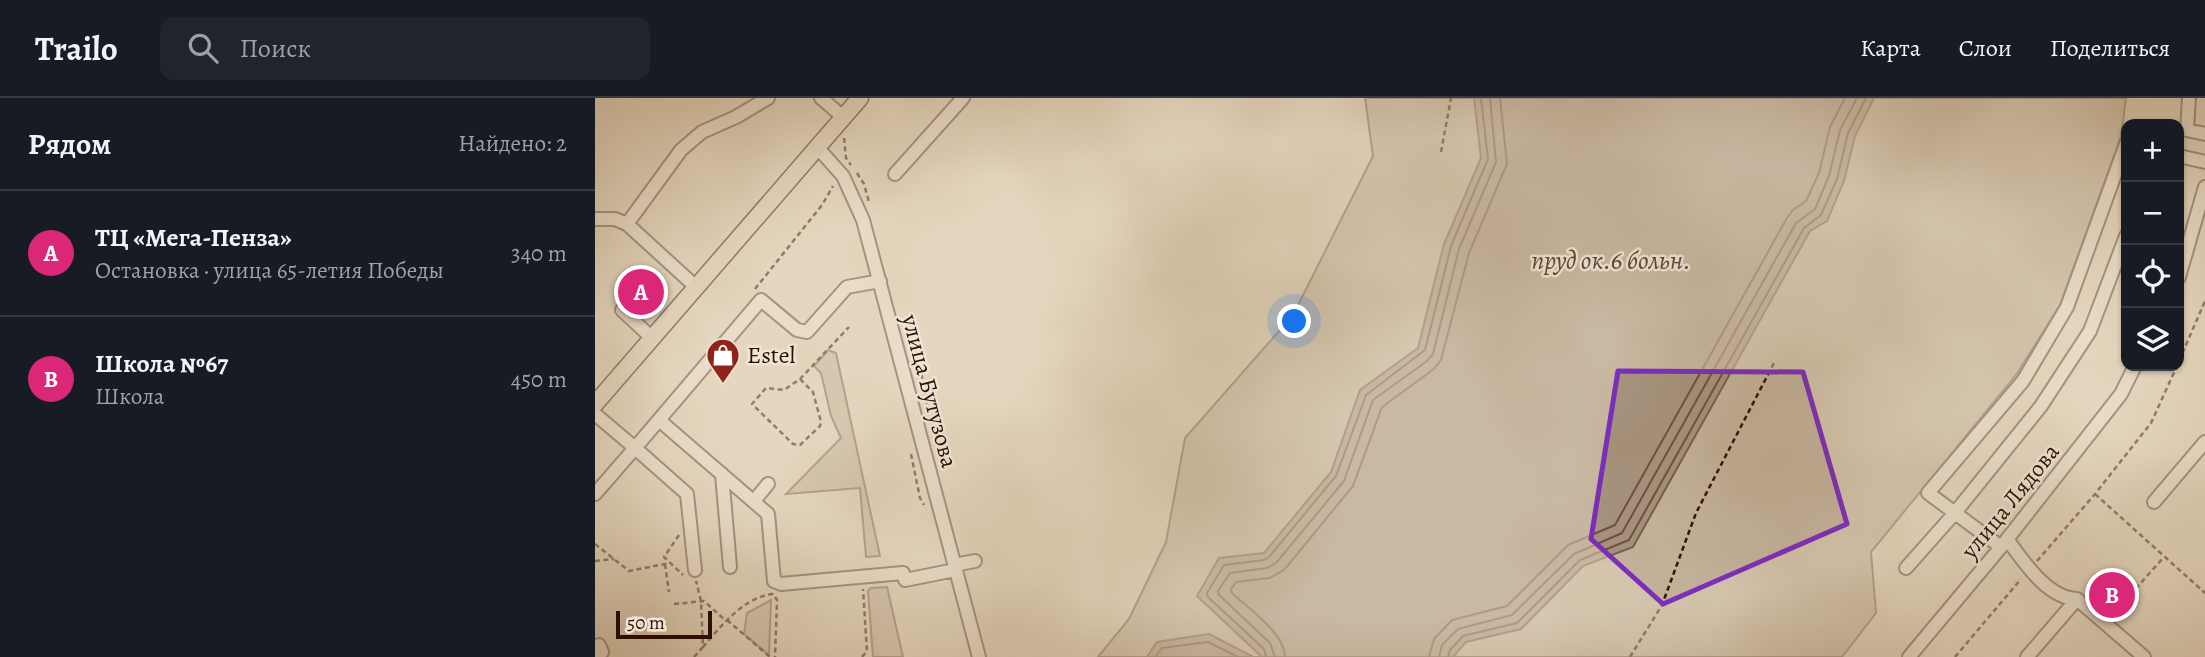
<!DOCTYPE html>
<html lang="ru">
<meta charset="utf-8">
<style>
body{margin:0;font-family:Alegreya,serif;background:#20242c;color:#f1f3f6}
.controls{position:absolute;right:21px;top:21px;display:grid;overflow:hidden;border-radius:14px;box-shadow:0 2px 5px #0004}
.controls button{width:63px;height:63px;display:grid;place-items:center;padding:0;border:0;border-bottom:2px solid #363941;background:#171b24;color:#f1f3f6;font:35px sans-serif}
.scale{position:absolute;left:21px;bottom:18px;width:96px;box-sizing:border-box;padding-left:7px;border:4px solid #300e02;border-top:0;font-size:19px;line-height:24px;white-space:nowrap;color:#300e02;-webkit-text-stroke:5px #eee5d5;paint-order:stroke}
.you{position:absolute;left:700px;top:224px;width:24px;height:24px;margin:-18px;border:5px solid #fff;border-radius:50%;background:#1a73e8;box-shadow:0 0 0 10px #1a73e833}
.badge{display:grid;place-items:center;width:46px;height:46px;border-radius:50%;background:#db2777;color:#fff;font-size:23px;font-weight:700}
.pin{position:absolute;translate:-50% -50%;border:4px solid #fff;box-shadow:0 2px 7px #0006}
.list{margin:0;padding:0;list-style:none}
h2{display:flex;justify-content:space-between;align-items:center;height:91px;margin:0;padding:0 28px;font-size:30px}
h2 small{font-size:23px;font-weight:400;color:#9ea1a6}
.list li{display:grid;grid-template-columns:46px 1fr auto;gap:21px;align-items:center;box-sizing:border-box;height:126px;padding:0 28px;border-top:2px solid #363941}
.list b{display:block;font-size:26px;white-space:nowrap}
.list p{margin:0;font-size:23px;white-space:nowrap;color:#9ea1a6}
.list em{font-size:23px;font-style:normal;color:#9ea1a6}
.icon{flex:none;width:38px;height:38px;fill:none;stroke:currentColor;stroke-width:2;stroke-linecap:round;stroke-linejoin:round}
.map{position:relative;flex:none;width:1610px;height:559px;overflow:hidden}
header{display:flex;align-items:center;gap:42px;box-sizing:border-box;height:98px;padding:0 35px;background:#171b24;border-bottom:2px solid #363941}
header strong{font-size:33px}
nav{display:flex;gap:38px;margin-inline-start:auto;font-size:24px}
.search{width:490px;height:63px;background:#20242c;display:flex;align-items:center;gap:18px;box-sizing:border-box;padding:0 24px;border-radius:14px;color:#9ea1a6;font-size:26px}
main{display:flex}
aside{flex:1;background:#171b24}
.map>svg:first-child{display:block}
.green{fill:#c6b59f;stroke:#7b6250;stroke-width:2}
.water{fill:#a7937f;stroke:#775e4d;stroke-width:2}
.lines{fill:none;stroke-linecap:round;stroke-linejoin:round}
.shore{stroke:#6c5040;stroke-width:2}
.minor-casing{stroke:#5d4031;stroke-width:16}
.major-casing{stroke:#300e02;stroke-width:19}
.path{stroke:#300e02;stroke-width:2.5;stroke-dasharray:5 3.5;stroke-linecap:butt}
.minor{stroke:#eee5d5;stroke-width:12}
.major{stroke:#e5d7bf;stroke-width:16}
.marked{fill:none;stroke:#7b2cbf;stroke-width:5;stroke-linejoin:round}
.labels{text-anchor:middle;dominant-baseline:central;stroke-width:5;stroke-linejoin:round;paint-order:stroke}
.poi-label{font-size:24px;fill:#300e02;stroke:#eee5d5;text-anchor:start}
.street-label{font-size:24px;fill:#300e02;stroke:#eee5d5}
.water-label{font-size:26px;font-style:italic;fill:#604334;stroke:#eee5d5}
</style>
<header>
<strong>Trailo</strong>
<div class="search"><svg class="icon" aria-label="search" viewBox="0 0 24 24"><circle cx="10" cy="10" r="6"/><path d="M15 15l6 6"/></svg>Поиск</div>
<nav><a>Карта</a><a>Слои</a><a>Поделиться</a></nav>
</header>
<main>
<aside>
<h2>Рядом<small>Найдено: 2</small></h2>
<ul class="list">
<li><span class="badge">A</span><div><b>ТЦ «Мега-Пенза»</b><p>Остановка · улица 65-летия Победы</p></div><em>340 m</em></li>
<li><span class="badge">B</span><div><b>Школа №67</b><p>Школа</p></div><em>450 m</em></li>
</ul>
</aside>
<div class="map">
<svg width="1610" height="559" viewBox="0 0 1610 559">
<rect width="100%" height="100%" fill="#e5d7bf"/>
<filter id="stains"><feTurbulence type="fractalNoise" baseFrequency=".00286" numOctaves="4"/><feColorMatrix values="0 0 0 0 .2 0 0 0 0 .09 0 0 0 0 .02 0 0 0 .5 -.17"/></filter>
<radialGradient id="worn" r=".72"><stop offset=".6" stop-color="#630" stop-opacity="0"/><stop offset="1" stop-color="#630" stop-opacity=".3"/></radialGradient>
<path class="green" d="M 770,0 L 1531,0 L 1526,39 L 1465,207 L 1421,277 L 1276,454 L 1281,515 L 1247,559 L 503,559 L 534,521 L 571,444 L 590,340 L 698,217 L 778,58 Z
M 233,252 L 241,255 L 285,458 L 271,459 L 265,390 L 191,396 L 246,340 L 236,318 L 226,275 L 219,268 Z
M 292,489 L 308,559 L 278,559 L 273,493 L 276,490 Z
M 176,502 L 174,557 L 149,536 L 152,515 Z"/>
<path class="water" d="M 879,0 L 1279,0 L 1260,38 L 1249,83 L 1232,123 L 1215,133 L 1038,449 L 988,468 L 926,531 L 871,544 L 858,559 L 667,559 L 602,498 L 624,460 L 669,455 L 736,374 L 765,292 L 823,250 L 849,146 L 886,60 Z
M 614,536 L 658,559 L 552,559 L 562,544 Z"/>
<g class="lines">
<path class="shore" d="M 560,559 L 567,550 L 613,544 L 643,559
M 671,559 L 669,551 L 613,499 L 612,495 L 629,467 L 669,462 L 674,459 L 741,378 L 771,297 L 830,252 L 856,148 L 893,61 L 886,0
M 680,559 L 675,545 L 624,497 L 623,493 L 635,475 L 672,470 L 681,465 L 749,383 L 778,302 L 832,263 L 838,256 L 864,151 L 901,64 L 895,0
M 690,559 C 690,535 654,511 637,495 L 636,491 L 641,484 L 675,480 L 689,472 L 758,388 L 787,309 L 839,271 L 846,262 L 874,155 L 912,66 L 905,0
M 834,559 L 839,541 L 857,522 L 912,508 L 973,447 L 1020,427 L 1192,120 L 1198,112 L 1211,103 L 1224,75 L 1235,29 L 1250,0
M 844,559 L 847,547 L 863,531 L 917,517 L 979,456 L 1027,435 L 1201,125 L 1220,111 L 1234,78 L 1245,32 L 1262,0
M 853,559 L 855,552 L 868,538 L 922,525 L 985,462 L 1034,442 L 1209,130 L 1226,117 L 1242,81 L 1253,35 L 1271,0"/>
<defs>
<path id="minor" d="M 226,0 L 248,19
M 1594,0 L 1592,32 L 1610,36
M 222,49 L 248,78 L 268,122 L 384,559
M 1584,58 L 1610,64
M 300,76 L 368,0
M 0,121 L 20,121 L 32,126 L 86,52 L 107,34 L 141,19 L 173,0
M 32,126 L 101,189
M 1584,179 L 1610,89
M 27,212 L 57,240
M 0,316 L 40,350 L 0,396
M 64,322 L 173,416 L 179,483 L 186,486 L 308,475
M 127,376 L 135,469
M 159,403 L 173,386
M 1559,404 L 1610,344
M 1412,441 C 1429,464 1452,500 1482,501
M 1406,449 L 1333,395 L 1428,283 L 1472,209 L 1531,46
M 359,467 L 380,463
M 1311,470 L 1359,416 L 1446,308 L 1495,233 L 1531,138
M 100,472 L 92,396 L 40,350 L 166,202 L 202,232 L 212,234 L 252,189 L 285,183
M 310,482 L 360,472
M 3,559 L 7,554 L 4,547
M 1314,559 L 1406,449 L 1526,296 L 1540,268
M 1432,559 L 1482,501 L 1549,559"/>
<path id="major" d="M 0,306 L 265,0"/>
</defs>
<use href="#minor" class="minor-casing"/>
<use href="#major" class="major-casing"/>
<path class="path" d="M 249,40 L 251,60 L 256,67
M 846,54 L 856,0
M 262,75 L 269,86 L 274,104
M 160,191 L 227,107 L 238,88
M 314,244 C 326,264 329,289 333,312
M 1584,263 L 1610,203
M 205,281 L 218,294 L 226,324 L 225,328 L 205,347 L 198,346 L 157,306 L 171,290 L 189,292 L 205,281 L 254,229
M 316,356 L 325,400 L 329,407
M 1500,396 L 1610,495
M 84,437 L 69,459 L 88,477
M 0,446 L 34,473 L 75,465
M 0,463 L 19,461
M 1442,463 L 1500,396 L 1556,325 L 1582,268
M 70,466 L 74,494
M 79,506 L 109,503 L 131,523
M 1518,516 L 1569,459
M 132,522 L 175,559
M 108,549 C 126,528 149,499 178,496 L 182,502 L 180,559
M 99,559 L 108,549 L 106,503 L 101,483
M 267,559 L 272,553 L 268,491
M 1035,559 L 1067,507 L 1101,415 L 1179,265
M 1360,559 L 1426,481"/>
<use href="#minor" class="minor"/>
<use href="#major" class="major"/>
</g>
<path d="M0 0H1610V559H0ZM 1023,273 L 1208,274 L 1252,426 L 1068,506 L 996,441 Z" fill="#e5d7bf" fill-opacity=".55" fill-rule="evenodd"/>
<path class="marked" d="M 1023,273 L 1208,274 L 1252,426 L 1068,506 L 996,441 Z"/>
<defs>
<symbol id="shop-pin" viewBox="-11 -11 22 30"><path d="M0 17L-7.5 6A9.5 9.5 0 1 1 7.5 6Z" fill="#8f2418" stroke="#eee5d5"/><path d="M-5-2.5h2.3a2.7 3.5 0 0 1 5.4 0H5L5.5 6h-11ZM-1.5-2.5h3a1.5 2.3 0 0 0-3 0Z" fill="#fff"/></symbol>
</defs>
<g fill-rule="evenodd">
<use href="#shop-pin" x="109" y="238" width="38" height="52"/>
</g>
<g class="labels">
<g class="poi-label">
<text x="152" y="257">Estel</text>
</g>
<g class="street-label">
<text transform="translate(335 293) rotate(75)">улица Бутузова</text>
<text transform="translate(1415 403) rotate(-51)">улица Лядова</text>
</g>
<g class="water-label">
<text x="1016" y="162">пруд ок.6 больн.</text>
</g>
</g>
<rect width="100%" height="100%" filter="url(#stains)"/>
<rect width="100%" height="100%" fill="url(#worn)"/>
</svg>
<div class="controls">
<button>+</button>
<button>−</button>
<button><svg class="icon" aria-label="locate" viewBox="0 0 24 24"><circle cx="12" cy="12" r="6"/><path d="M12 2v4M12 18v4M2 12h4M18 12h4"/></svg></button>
<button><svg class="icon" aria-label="layers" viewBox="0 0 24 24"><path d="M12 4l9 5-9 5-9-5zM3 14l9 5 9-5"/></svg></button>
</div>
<div class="scale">50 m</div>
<div class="you"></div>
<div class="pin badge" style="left:46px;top:194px">A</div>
<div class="pin badge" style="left:1517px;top:497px">B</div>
</div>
</main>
